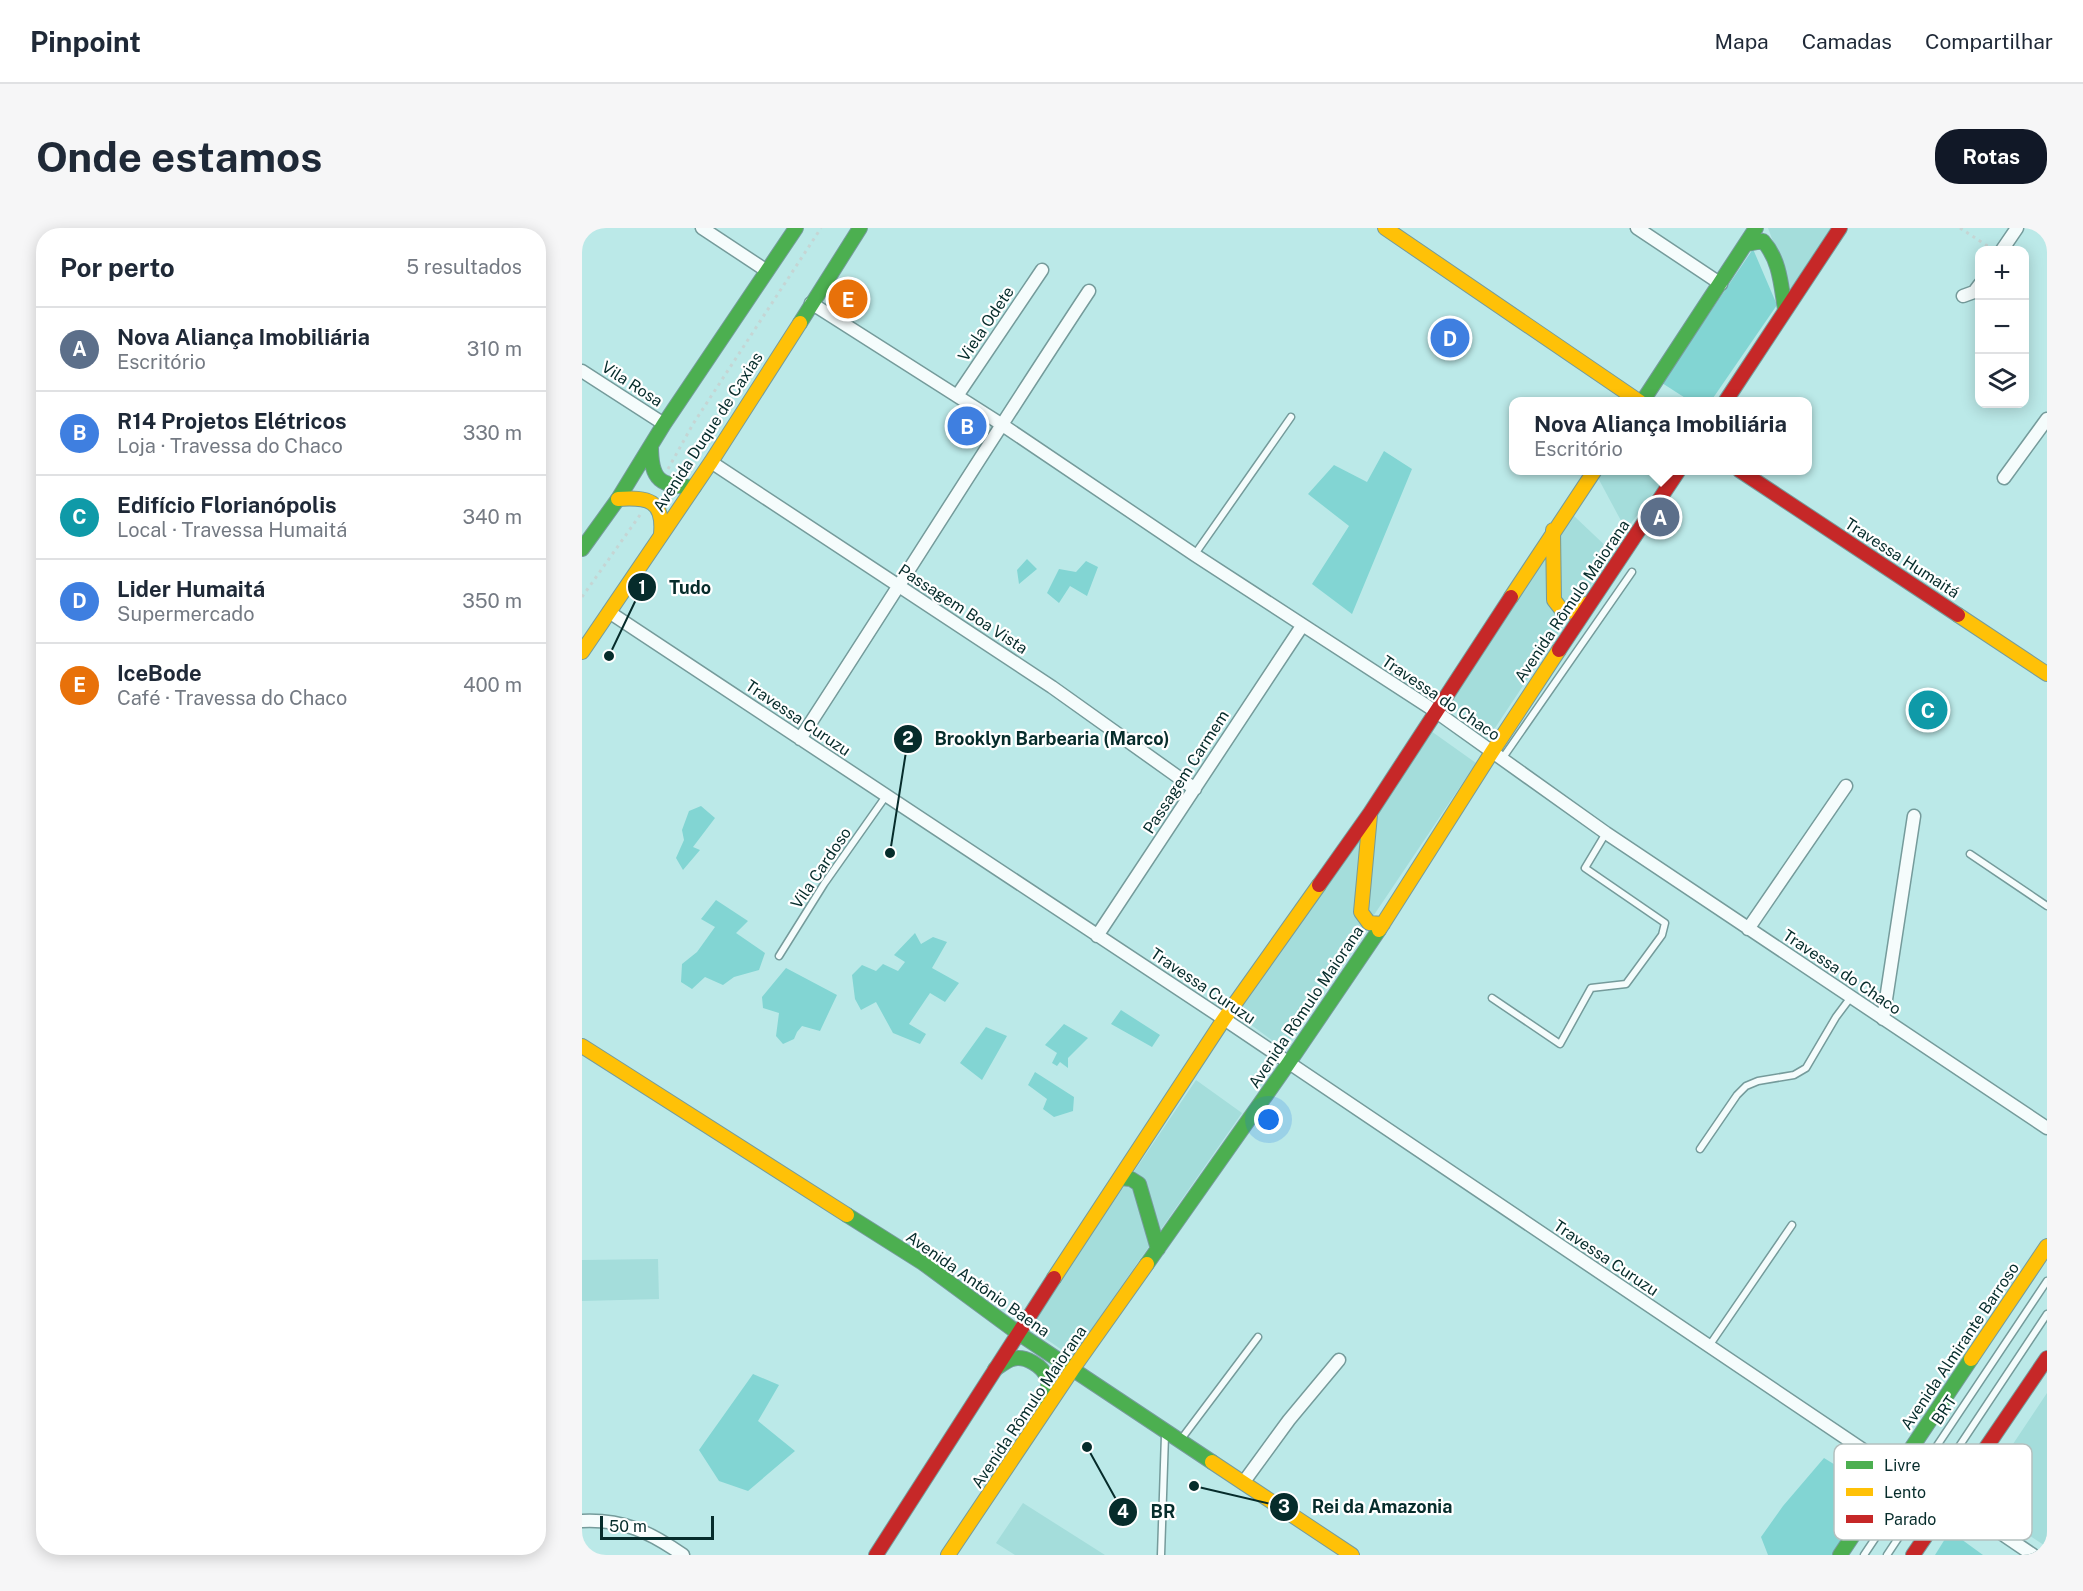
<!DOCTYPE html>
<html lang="pt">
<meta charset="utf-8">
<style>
body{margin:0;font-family:"Public Sans",sans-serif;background:#f6f6f7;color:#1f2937}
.controls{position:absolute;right:18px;top:18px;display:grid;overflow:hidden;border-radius:12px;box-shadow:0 3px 15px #0003}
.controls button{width:54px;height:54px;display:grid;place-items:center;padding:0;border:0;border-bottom:2px solid #e0e1e3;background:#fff;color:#1f2937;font:30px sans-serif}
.scale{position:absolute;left:18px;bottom:15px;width:114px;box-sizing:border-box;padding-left:6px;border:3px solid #062c2b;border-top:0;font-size:16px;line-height:21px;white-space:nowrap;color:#062c2b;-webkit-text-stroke:4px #fff;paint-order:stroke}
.you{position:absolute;left:687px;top:892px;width:21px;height:21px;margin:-15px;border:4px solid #fff;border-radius:50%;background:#1a73e8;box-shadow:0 0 0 9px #1a73e833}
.badge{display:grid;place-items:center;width:39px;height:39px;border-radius:50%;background:#111827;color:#fff;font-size:20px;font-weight:700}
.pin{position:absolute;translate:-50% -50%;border:3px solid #fff;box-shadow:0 2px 6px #0006}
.popup{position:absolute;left:927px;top:169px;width:303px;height:78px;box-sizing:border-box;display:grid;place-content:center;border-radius:12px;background:#fff;filter:drop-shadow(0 2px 4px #0005);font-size:20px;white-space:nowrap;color:#747a83}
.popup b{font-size:22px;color:#1f2937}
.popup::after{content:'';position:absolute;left:50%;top:100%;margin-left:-12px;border:12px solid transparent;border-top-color:#fff}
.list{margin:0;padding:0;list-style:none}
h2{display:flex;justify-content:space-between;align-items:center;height:78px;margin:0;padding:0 24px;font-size:26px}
h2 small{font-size:20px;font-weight:400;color:#747a83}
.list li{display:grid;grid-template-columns:39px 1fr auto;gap:18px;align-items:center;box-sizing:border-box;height:84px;padding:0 24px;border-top:2px solid #e0e1e3}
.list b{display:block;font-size:22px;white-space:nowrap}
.list p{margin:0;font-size:20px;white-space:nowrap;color:#747a83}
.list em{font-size:20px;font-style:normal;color:#747a83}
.icon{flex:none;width:33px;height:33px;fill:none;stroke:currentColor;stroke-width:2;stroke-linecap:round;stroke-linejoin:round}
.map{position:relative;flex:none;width:1465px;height:1327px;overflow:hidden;border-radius:24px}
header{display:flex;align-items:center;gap:36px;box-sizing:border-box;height:84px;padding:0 30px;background:#fff;border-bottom:2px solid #e0e1e3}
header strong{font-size:28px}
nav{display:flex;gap:33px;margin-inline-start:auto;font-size:21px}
.intro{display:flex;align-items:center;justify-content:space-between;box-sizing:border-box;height:144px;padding:0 36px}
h1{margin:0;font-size:42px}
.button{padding:15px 27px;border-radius:24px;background:#111827;color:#fff;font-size:21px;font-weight:700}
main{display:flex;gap:36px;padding:0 36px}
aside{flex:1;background:#fff;border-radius:24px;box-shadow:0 3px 15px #0003}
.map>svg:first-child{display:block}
.green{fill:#a4dddb}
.forest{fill:#82d5d3}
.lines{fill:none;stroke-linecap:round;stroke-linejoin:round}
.lane-casing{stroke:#759b9b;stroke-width:9}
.street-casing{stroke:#759b9b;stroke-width:15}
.fast-casing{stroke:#759b9b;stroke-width:16}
.slow-casing{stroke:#759b9b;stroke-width:16}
.jam-casing{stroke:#759b9b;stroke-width:16}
.path{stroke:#c5d5d4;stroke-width:3;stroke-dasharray:3 4.5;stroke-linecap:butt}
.lane{stroke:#f5fcfc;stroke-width:6}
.street{stroke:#f5fcfc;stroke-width:12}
.fast{stroke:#4caf50;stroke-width:14}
.slow{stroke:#ffc107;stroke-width:14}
.jam{stroke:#c62828;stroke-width:14}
.labels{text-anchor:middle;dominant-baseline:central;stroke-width:4.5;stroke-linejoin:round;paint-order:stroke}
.street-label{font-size:16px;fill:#062c2b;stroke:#fff}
.key{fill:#fff;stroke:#b4c0bf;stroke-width:1.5}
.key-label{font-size:16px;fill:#062c2b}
.leader{fill:none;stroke:#062c2b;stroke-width:2}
.callout-dot{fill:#062c2b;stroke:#fff;stroke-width:2}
.mark-label{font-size:18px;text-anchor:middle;font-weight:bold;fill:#fff}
.callout-label{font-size:18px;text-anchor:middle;font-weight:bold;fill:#062c2b;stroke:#fff;stroke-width:4.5;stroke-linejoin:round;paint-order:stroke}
</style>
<header>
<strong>Pinpoint</strong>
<nav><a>Mapa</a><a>Camadas</a><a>Compartilhar</a></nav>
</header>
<div class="intro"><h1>Onde estamos</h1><a class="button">Rotas</a></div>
<main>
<aside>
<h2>Por perto<small>5 resultados</small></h2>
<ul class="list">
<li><span class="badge" style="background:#5c6f8a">A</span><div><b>Nova Aliança Imobiliária</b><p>Escritório</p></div><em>310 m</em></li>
<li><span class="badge" style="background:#3f7fe0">B</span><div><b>R14 Projetos Elétricos</b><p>Loja · Travessa do Chaco</p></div><em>330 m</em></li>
<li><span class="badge" style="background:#0f9aa8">C</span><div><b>Edifício Florianópolis</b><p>Local · Travessa Humaitá</p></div><em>340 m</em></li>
<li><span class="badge" style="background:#3f7fe0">D</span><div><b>Lider Humaitá</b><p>Supermercado</p></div><em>350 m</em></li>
<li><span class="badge" style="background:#e8710a">E</span><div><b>IceBode</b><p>Café · Travessa do Chaco</p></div><em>400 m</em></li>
</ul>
</aside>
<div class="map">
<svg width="1465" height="1327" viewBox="0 0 1465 1327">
<rect width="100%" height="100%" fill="#bbe9e8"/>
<path class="green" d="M 1186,0 L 1250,0 L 1209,62 Z
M 1019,243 L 1087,242 L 1088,243 L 1044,302 L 1015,248 Z
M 991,287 L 1030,324 L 909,506 L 863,475 Z
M 849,503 L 894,535 L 702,821 L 653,785 Z
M 614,852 L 660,885 L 490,1129 L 447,1099 Z
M 76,1031 L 77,1071 L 0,1073 L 0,1032 Z
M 1465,1165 L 1465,1319 L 1417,1288 L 1433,1265 L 1409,1249 Z
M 441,1275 L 523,1327 L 433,1327 L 414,1315 Z"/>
<path class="forest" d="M 1171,21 L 1195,77 L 1129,173 L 1108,173 L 1080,155 Z
M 802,223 L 830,241 L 770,386 L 730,356 L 767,298 L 726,266 L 752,237 L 785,254 Z
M 445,331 L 455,341 L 437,356 L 435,342 Z
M 504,333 L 516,339 L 505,368 L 488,358 L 477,375 L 465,365 L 477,341 L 494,344 Z
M 119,578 L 133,590 L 111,619 L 118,622 L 101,642 L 94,630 L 102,612 L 100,602 L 107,583 Z
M 134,672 L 166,693 L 154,705 L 183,725 L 177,742 L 152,749 L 141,757 L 123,749 L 110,761 L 99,754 L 100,736 L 115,724 L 133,699 L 119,691 Z
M 333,705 L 339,716 L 351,709 L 365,714 L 350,740 L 377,755 L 363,774 L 348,765 L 327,796 L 344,806 L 338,816 L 311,805 L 294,774 L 279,782 L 273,771 L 270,747 L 280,737 L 294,743 L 301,736 L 316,743 L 323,734 L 312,727 Z
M 204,740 L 255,767 L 238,803 L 220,798 L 215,804 L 212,811 L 201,816 L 194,808 L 197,785 L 181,780 L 180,769 Z
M 539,782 L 578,807 L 570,819 L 529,796 Z
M 482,796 L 506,810 L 486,830 L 486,840 L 478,834 L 475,838 L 470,835 L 475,825 L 463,817 Z
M 404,799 L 425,808 L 400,852 L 378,835 Z
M 453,844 L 492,869 L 491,883 L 472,889 L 461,881 L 465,871 L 446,857 Z
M 171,1146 L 197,1157 L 176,1193 L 213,1223 L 166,1263 L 137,1253 L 117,1222 Z
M 1242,1230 L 1284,1256 L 1282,1272 L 1252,1327 L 1186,1327 L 1179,1309 L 1201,1278 Z
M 1368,1303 L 1401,1327 L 1353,1327 Z"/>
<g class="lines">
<defs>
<path id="lane" d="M 613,326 L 709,189
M 920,531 L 1050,344
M 1388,626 L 1465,678
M 197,728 L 242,656 L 304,568
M 910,770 L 978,816 L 1009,760 L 1044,756 L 1080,707 L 1083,695 L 1003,640 L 1024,605
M 1118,921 L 1155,867 L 1164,858 L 1176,853 L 1212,847 L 1224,840 L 1254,789 L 1269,769
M 1127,1118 L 1210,997
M 600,1210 L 676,1109
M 579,1327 L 583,1207
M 1282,1327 L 1465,1053
M 1305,1327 L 1465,1086"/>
<path id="street" d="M 120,0 L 185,43
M 1055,0 L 1139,56
M 1420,22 L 1435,0
M 1381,68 L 1392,64 L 1398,56
M 229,75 L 419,196 L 613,327 L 853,483 L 1024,605 L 1465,900
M 0,143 L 82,196
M 375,168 L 460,42
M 129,234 L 470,459 L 613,561
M 1422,250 L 1465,191
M 27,384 L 642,791 L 1314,1244
M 218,511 C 315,362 409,211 507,63
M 1166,701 L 1264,558
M 515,708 L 720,398
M 1301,791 L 1332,588
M 661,1255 L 707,1192 L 757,1132
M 1370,1272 L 1451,1327
M 0,1293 C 41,1291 68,1304 101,1327"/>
<path id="fast" d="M 1165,16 L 1181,13 C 1198,32 1199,57 1203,81
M 218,95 L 278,0
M 1060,174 L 1174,0
M 69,218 C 69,253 78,258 112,259
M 0,321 L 36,271 L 82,196 L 214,0
M 539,950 L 549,951 L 557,956 L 576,1021
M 265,987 L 341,1035 L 436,1105 L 630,1234
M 565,1036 L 706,836 L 797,702
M 413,1141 C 418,1138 424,1133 430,1131 C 443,1127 461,1138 465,1150 C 468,1159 465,1170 463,1179
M 1258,1327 L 1389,1131"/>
<path id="slow" d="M 803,0 L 1058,174
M 36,271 C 66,269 82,272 79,306
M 971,302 L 972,372 L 979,381 L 986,384 L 1007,375
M 929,369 L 1013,242
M 1376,387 L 1465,446
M 0,424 L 129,234 L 218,95
M 788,587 L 779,684 L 787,695 L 801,696
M 797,702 L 910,524 L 977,422
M 0,818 L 265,987
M 472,1050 L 642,791 L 737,657
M 1389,1131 L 1465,1018
M 630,1234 L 770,1327
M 366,1327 L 490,1142 L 565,1036"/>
<path id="jam" d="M 1143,174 L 1258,0
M 1157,242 L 1376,387
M 977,422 L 1097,242
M 737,657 L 788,585 L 929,369
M 294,1327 L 472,1050
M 1331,1327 L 1465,1130"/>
</defs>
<use href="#lane" class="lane-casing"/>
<use href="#street" class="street-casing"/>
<use href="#fast" class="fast-casing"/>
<use href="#slow" class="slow-casing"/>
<use href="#jam" class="jam-casing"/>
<path class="path" d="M 1378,0 L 1407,19
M 86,241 L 111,196 L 239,0
M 0,369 L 58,287"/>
<use href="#lane" class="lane"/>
<use href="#street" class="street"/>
<use href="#fast" class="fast"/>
<use href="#slow" class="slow"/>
<use href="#jam" class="jam"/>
</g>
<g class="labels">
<g class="street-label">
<text transform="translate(404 96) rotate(-56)">Viela Odete</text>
<text transform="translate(50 156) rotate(33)">Vila Rosa</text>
<text transform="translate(126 204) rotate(-57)">Avenida Duque de Caxias</text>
<text transform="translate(1320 330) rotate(33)">Travessa Humaitá</text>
<text transform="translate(990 373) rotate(-56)">Avenida Rômulo Maiorana</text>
<text transform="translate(381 381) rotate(33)">Passagem Boa Vista</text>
<text transform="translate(859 470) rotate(34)">Travessa do Chaco</text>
<text transform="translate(216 490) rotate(34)">Travessa Curuzu</text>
<text transform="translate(604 544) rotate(-57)">Passagem Carmem</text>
<text transform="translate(239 640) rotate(-56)">Vila Cardoso</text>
<text transform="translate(1260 744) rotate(34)">Travessa do Chaco</text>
<text transform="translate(621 758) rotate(34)">Travessa Curuzu</text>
<text transform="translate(724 779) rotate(-56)">Avenida Rômulo Maiorana</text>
<text transform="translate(1024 1030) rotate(34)">Travessa Curuzu</text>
<text transform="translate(396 1056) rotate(35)">Avenida Antônio Baena</text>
<text transform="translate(1378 1118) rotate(-56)">Avenida Almirante Barroso</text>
<text transform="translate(447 1179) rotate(-56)">Avenida Rômulo Maiorana</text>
<text transform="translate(1362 1182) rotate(-56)">BRT</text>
</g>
</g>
<rect x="1252" y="1216" width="198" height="96" rx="9" class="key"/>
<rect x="1264" y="1233" width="27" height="8" fill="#4caf50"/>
<rect x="1264" y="1260" width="27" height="8" fill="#ffc107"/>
<rect x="1264" y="1287" width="27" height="8" fill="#c62828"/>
<g class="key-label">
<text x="1302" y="1243">Livre</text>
<text x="1302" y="1270">Lento</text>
<text x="1302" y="1297">Parado</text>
</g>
<path class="leader" d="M27 428L60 359M308 625L326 511M612 1258L702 1279M505 1219L541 1284"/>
<g class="callout-dot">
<circle cx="27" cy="428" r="6"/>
<circle cx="308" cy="625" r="6"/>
<circle cx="612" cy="1258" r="6"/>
<circle cx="505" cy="1219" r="6"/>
<circle cx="60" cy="359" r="15"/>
<circle cx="326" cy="511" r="15"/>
<circle cx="702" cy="1279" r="15"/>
<circle cx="541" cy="1284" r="15"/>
</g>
<g class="mark-label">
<text x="60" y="366">1</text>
<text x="326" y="517">2</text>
<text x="702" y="1285">3</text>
<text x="541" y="1290">4</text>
</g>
<g class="callout-label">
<text x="108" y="366">Tudo</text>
<text x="470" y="517">Brooklyn Barbearia (Marco)</text>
<text x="800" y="1285">Rei da Amazonia</text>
<text x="581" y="1290">BR</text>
</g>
</svg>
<div class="controls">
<button>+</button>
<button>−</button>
<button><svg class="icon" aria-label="layers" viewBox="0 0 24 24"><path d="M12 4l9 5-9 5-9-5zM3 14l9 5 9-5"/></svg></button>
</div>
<div class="scale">50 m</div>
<div class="you"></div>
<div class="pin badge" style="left:1078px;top:289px;background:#5c6f8a">A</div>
<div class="popup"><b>Nova Aliança Imobiliária</b>Escritório</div>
<div class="pin badge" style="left:385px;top:198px;background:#3f7fe0">B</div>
<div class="pin badge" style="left:1346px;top:482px;background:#0f9aa8">C</div>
<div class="pin badge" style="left:868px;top:110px;background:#3f7fe0">D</div>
<div class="pin badge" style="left:266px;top:71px;background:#e8710a">E</div>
</div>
</main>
